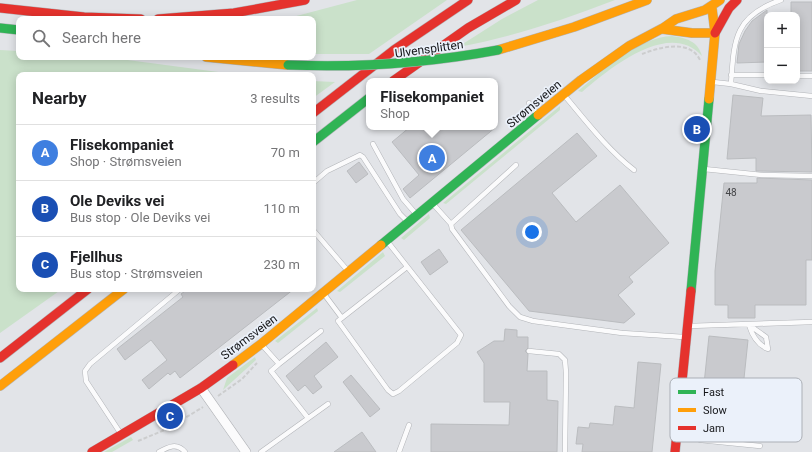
<!DOCTYPE html>
<meta charset="utf-8">
<style>
body{margin:0;font-family:Roboto,sans-serif;background:#f6f6f6;color:#202124}
.controls{position:absolute;right:12px;top:12px;display:grid;overflow:hidden;border-radius:8px;box-shadow:0 2px 10px #0003}
.controls button{width:36px;height:36px;display:grid;place-items:center;padding:0;border:0;border-bottom:1px solid #e0e0e0;background:#fff;color:#202124;font:20px sans-serif}
.you{position:absolute;left:532px;top:232px;width:14px;height:14px;margin:-10px;border:3px solid #fff;border-radius:50%;background:#1a73e8;box-shadow:0 0 0 6px #1a73e833}
.badge{display:grid;place-items:center;width:26px;height:26px;border-radius:50%;background:#0b8043;color:#fff;font-size:13px;font-weight:700}
.pin{position:absolute;translate:-50% -50%;border:2px solid #fff;box-shadow:0 1px 4px #0006}
.popup{position:absolute;left:366px;top:78px;width:132px;height:52px;box-sizing:border-box;display:grid;place-content:center;border-radius:8px;background:#fff;filter:drop-shadow(0 1px 3px #0005);font-size:13px;white-space:nowrap;color:#757577}
.popup b{font-size:15px;color:#202124}
.popup::after{content:'';position:absolute;left:50%;top:100%;margin-left:-8px;border:8px solid transparent;border-top-color:#fff}
.list{margin:0;padding:0;list-style:none}
h2{display:flex;justify-content:space-between;align-items:center;height:52px;margin:0;padding:0 16px;font-size:17px}
h2 small{font-size:13px;font-weight:400;color:#757577}
.list li{display:grid;grid-template-columns:26px 1fr auto;gap:12px;align-items:center;box-sizing:border-box;height:56px;padding:0 16px;border-top:1px solid #e0e0e0}
.list b{display:block;font-size:15px;white-space:nowrap}
.list p{margin:0;font-size:13px;white-space:nowrap;color:#757577}
.list em{font-size:13px;font-style:normal;color:#757577}
.icon{flex:none;width:22px;height:22px;fill:none;stroke:currentColor;stroke-width:2;stroke-linecap:round;stroke-linejoin:round}
.map{position:relative;flex:none;width:812px;height:452px;overflow:hidden}
.search{position:absolute;background:#fff;box-shadow:0 2px 10px #0003;left:16px;top:16px;width:300px;height:44px;display:flex;align-items:center;gap:10px;box-sizing:border-box;padding:0 14px;border-radius:8px;color:#757577;font-size:15px}
.panel{position:absolute;background:#fff;box-shadow:0 2px 10px #0003;left:16px;top:72px;width:300px;height:220px;border-radius:8px}
.map>svg:first-child{display:block}
.green{fill:#cae1ca}
.building{fill:#c9cace;stroke:#babcbf}
.lines{fill:none;stroke-linecap:round;stroke-linejoin:round}
.lane-casing{stroke:#b2b4b8;stroke-width:5.5}
.street-casing{stroke:#b2b4b8;stroke-width:10}
.fast-casing{stroke:#b2b4b8;stroke-width:10}
.slow-casing{stroke:#b2b4b8;stroke-width:10}
.jam-casing{stroke:#b2b4b8;stroke-width:10}
.path{stroke:#cccdce;stroke-width:2;stroke-dasharray:4 2;stroke-linecap:butt}
.lane{stroke:#fbfbfc;stroke-width:4.5}
.street{stroke:#fbfbfc;stroke-width:9}
.fast{stroke:#30b455;stroke-width:9}
.slow{stroke:#ff9f0a;stroke-width:9}
.jam{stroke:#e5322d;stroke-width:9}
.fast-bridge-casing{stroke:#b2b4b8;stroke-width:10;stroke-linecap:butt}
.fast-bridge{stroke:#30b455;stroke-width:9}
.labels{text-anchor:middle;dominant-baseline:central;stroke-width:3.5;stroke-linejoin:round;paint-order:stroke}
.number-label{font-size:10px;fill:#444548}
.street-label{font-size:12px;fill:#151619;stroke:#ebf1fa}
.key{fill:#ebf1fa;stroke:#abafb6;stroke-width:1}
.key-label{font-size:11px;fill:#151619}
</style>
<div class="map">
<svg width="812" height="452" viewBox="0 0 812 452">
<rect width="100%" height="100%" fill="#e2e4e8"/>
<path class="green" d="M 357,0 L 447,0 L 369,54 L 313,54 L 313,19 L 285,19 Z
M 538,0 L 615,0 C 563,20 512,37 458,47 L 502,19 Z
M 672,36 C 686,38 698,41 702,56 C 669,19 609,69 582,92 L 578,91 C 603,70 639,37 672,36 Z
M 0,50 L 19,51 L 19,57 L 105,57 L 241,75 L 19,75 L 19,289 L 62,289 L 0,333 Z
M 313,81 L 335,82 L 313,98 Z
M 560,106 L 560,110 L 446,204 L 443,203 Z
M 429,214 L 430,218 L 404,240 L 401,238 Z
M 383,252 L 385,256 L 340,292 L 337,291 Z
M 317,308 L 318,311 L 278,343 L 275,341 Z
M 255,357 L 256,360 L 223,390 L 227,378 Z
M 131,437 L 133,440 L 112,452 L 104,452 Z"/>
<path class="building" d="M 791,2 L 812,2 L 812,71 L 797,71 L 797,15 L 791,15 Z
M 767,10 L 767,62 L 737,63 L 739,44 L 745,31 L 752,21 Z
M 733,95 L 763,98 L 761,116 L 811,115 L 812,172 L 756,171 L 756,158 L 727,159 Z
M 410,127 L 496,127 L 410,198 L 403,189 L 419,175 L 392,142 Z
M 577,133 L 597,156 L 552,193 L 576,222 L 620,185 L 669,243 L 629,277 L 633,282 L 618,295 L 635,314 L 624,323 L 529,311 L 461,230 Z
M 359,162 L 368,174 L 356,183 L 347,171 Z
M 757,178 L 812,180 L 812,260 L 806,260 L 806,305 L 755,305 L 755,318 L 728,318 L 728,305 L 715,305 L 715,271 L 724,183 L 757,183 Z
M 439,249 L 448,262 L 430,275 L 421,262 Z
M 188,289 L 294,289 L 180,378 L 175,371 L 170,375 L 168,373 L 149,389 L 142,380 L 167,360 L 151,340 L 125,360 L 117,349 L 183,297 L 181,294 Z
M 505,329 L 517,330 L 517,337 L 528,337 L 528,348 L 525,351 L 528,354 L 527,371 L 547,371 L 547,400 L 558,401 L 557,452 L 431,452 L 431,424 L 509,425 L 510,402 L 484,402 L 484,363 L 477,352 L 494,341 L 504,341 Z
M 709,336 L 748,340 L 738,436 L 699,432 Z
M 326,342 L 338,357 L 314,376 L 322,387 L 313,394 L 305,385 L 298,391 L 286,376 Z
M 638,362 L 661,364 L 652,452 L 582,452 L 583,444 L 576,444 L 578,427 L 589,428 L 590,423 L 613,425 L 615,406 L 634,408 Z
M 351,375 L 380,409 L 370,417 L 343,382 Z
M 362,432 L 376,452 L 334,452 Z"/>
<g class="lines">
<defs>
<path id="lane" d="M 731,75 L 767,75
M 797,76 L 812,76
M 713,82 L 731,84 L 761,91 L 812,96
M 731,84 C 734,40 734,16 781,0
M 564,95 C 586,121 607,149 634,170
M 529,103 L 537,114
M 373,144 L 403,199 L 416,214
M 704,169 L 762,175 L 812,176
M 313,183 L 327,171 L 360,155 L 363,157 L 400,214 L 408,222
M 433,204 L 451,224 L 452,229 L 509,306 L 520,317 L 533,321 L 622,333 L 684,337
M 451,224 L 516,165
M 313,230 L 348,271
M 387,241 L 461,335 L 457,343 L 399,391 L 393,394 L 388,390 L 338,321 L 407,267
M 324,294 L 342,318
M 749,325 L 766,337 L 768,349 C 758,345 752,335 749,325 Z
M 689,326 L 812,322
M 262,345 L 279,364 L 271,371 L 308,418
M 529,351 L 559,354 L 565,360 L 566,373 L 565,452
M 279,364 L 321,331
M 121,434 L 86,381 L 85,371 L 90,364 L 180,289
M 700,440 L 760,446
M 159,452 C 168,447 177,442 185,452
M 261,452 L 328,404
M 399,452 L 409,425"/>
<path id="street" d="M 201,388 L 246,452"/>
<path id="fast" d="M 0,28 L 19,30
M 313,142 L 369,98
M 381,245 L 538,115
M 691,291 L 709,99"/>
<path id="slow" d="M 662,29 L 692,33 L 715,33
M 498,50 L 574,27 L 647,0
M 206,57 L 288,65
M 709,99 L 715,33 L 712,8
M 538,115 L 581,80 L 629,46 L 663,28 L 676,19 L 705,10 L 720,0
M 233,365 L 261,344 L 381,245
M 0,386 L 124,289"/>
<path id="jam" d="M 0,8 L 84,17 L 141,19
M 158,19 L 234,13 L 305,0
M 715,33 L 729,8 L 737,0
M 393,81 L 468,28 L 516,0
M 313,113 L 394,50 L 468,0
M 0,358 L 88,289
M 92,452 L 201,388 L 233,365
M 675,452 L 691,291"/>
</defs>
<use href="#lane" class="lane-casing"/>
<use href="#street" class="street-casing"/>
<use href="#fast" class="fast-casing"/>
<use href="#slow" class="slow-casing"/>
<use href="#jam" class="jam-casing"/>
<path class="path" d="M 642,54 C 660,47 690,39 700,60
M 218,396 L 242,379 L 257,363
M 138,441 L 167,429 L 203,407"/>
<use href="#lane" class="lane"/>
<use href="#street" class="street"/>
<use href="#fast" class="fast"/>
<use href="#slow" class="slow"/>
<use href="#jam" class="jam"/>
<defs>
<path id="fast-bridge" d="M 288,65 C 359,68 428,63 498,50"/>
</defs>
<use href="#fast-bridge" class="fast-bridge-casing"/>
<use href="#fast-bridge" class="fast-bridge"/>
</g>
<g class="labels">
<g class="number-label">
<text x="731" y="192">48</text>
</g>
<g class="street-label">
<text transform="translate(429 49) rotate(-8)">Ulvensplitten</text>
<text transform="translate(534 104) rotate(-40)">Strømsveien</text>
<text transform="translate(249 337) rotate(-37)">Strømsveien</text>
</g>
</g>
<rect x="670" y="378" width="132" height="64" rx="6" class="key"/>
<rect x="678" y="390" width="18" height="4" fill="#30b455"/>
<rect x="678" y="408" width="18" height="4" fill="#ff9f0a"/>
<rect x="678" y="426" width="18" height="4" fill="#e5322d"/>
<g class="key-label">
<text x="703" y="396">Fast</text>
<text x="703" y="414">Slow</text>
<text x="703" y="432">Jam</text>
</g>
</svg>
<div class="controls">
<button>+</button>
<button>−</button>
</div>
<div class="you"></div>
<div class="pin badge" style="left:432px;top:158px;background:#3f7fe0">A</div>
<div class="popup"><b>Flisekompaniet</b>Shop</div>
<div class="pin badge" style="left:697px;top:129px;background:#1a4fb4">B</div>
<div class="pin badge" style="left:170px;top:416px;background:#1a4fb4">C</div>
<div class="search"><svg class="icon" aria-label="search" viewBox="0 0 24 24"><circle cx="10" cy="10" r="6"/><path d="M15 15l6 6"/></svg>Search here</div>
<section class="panel">
<h2>Nearby<small>3 results</small></h2>
<ul class="list">
<li><span class="badge" style="background:#3f7fe0">A</span><div><b>Flisekompaniet</b><p>Shop · Strømsveien</p></div><em>70 m</em></li>
<li><span class="badge" style="background:#1a4fb4">B</span><div><b>Ole Deviks vei</b><p>Bus stop · Ole Deviks vei</p></div><em>110 m</em></li>
<li><span class="badge" style="background:#1a4fb4">C</span><div><b>Fjellhus</b><p>Bus stop · Strømsveien</p></div><em>230 m</em></li>
</ul>
</section>
</div>
